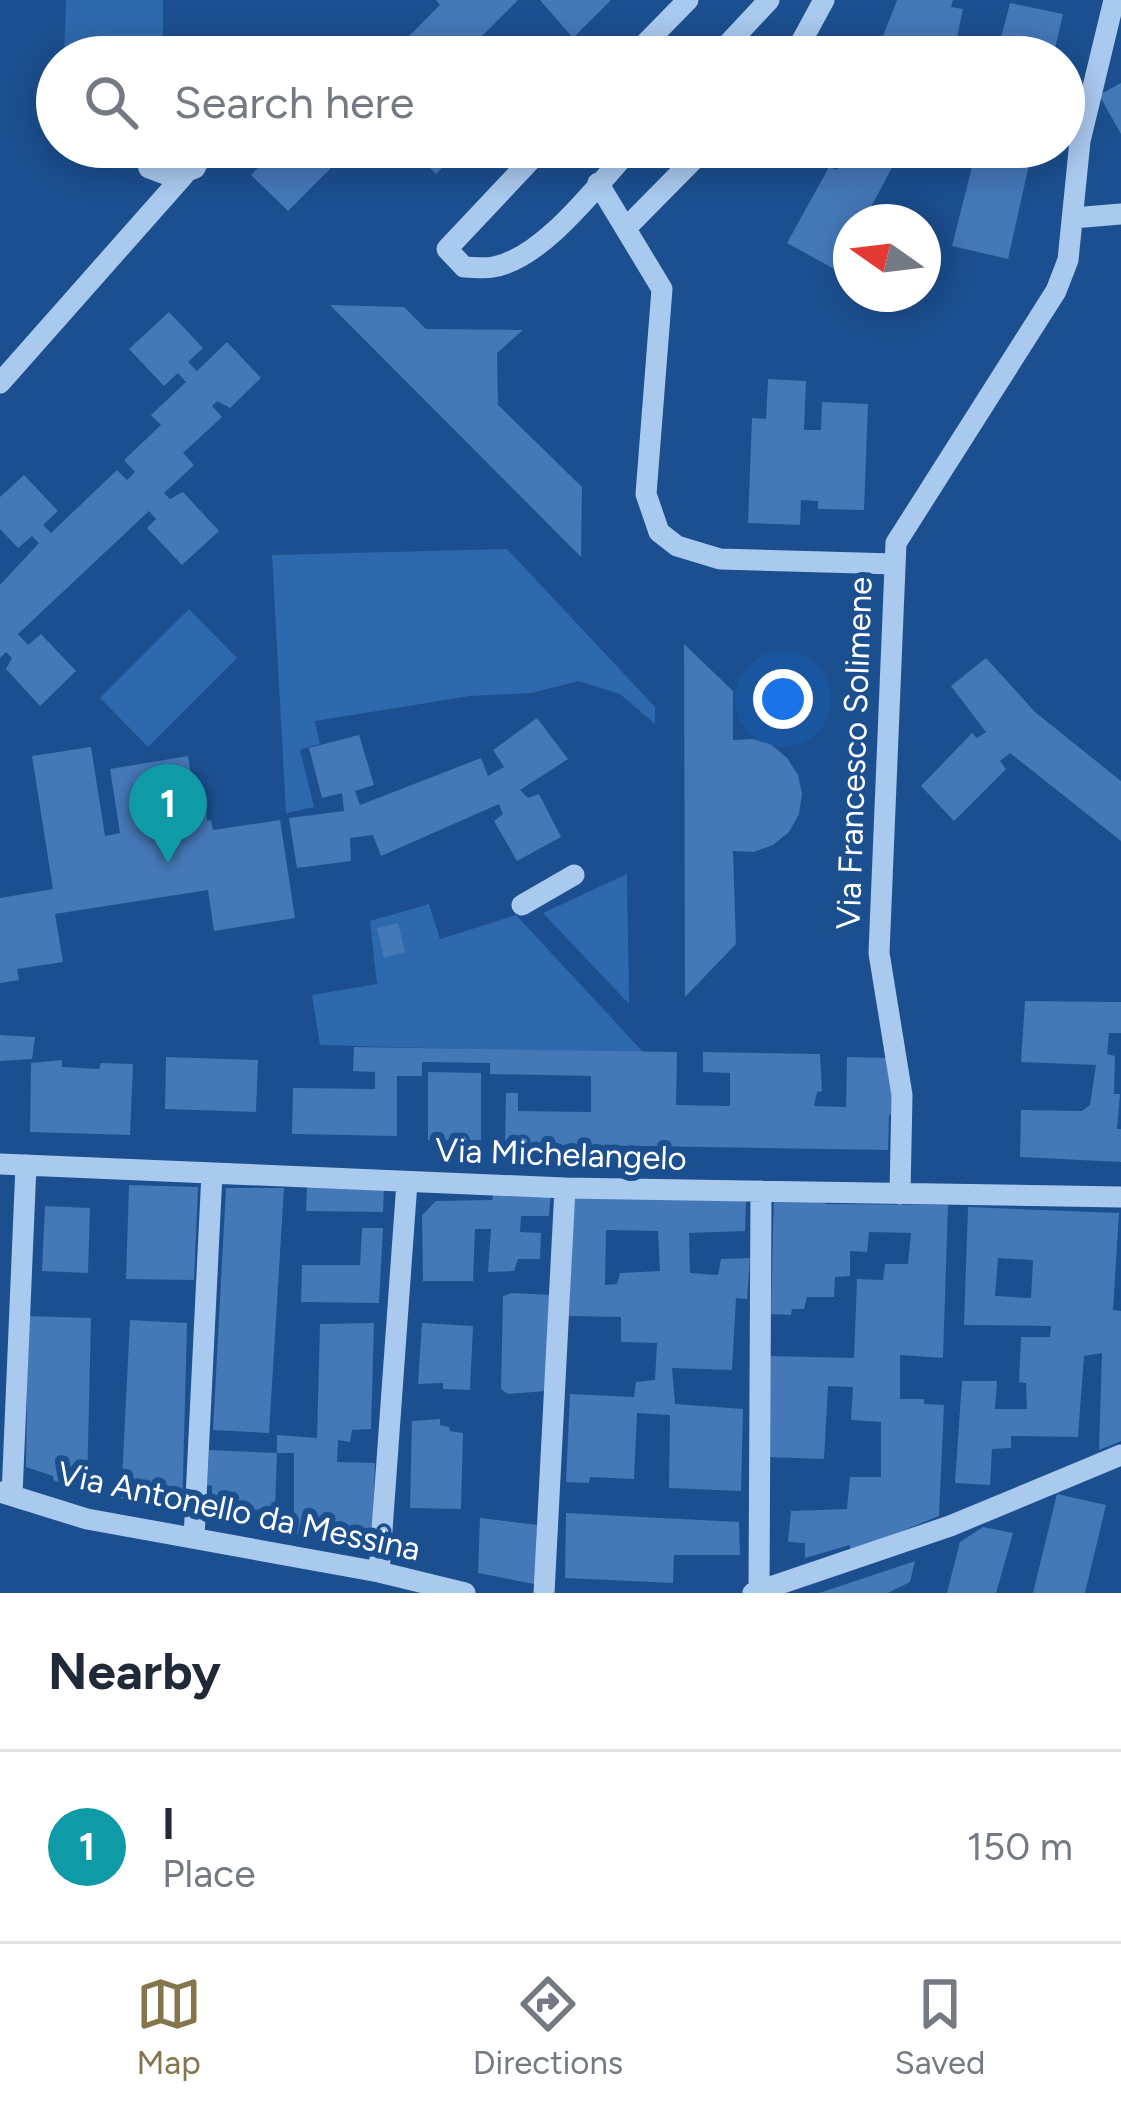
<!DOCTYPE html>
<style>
body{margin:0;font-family:Figtree,sans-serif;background:#f6f6f7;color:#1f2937}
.compass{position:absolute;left:833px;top:204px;width:108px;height:108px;border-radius:50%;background:#fff;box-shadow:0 6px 30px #0003;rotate:284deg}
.you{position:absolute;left:783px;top:699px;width:42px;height:42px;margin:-30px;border:9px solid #fff;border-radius:50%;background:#1a73e8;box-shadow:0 0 0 18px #1a73e833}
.badge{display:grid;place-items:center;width:78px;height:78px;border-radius:50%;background:#84754c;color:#fff;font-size:39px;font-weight:700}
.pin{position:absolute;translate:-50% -99px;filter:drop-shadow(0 3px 6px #0008)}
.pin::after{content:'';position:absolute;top:63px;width:42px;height:36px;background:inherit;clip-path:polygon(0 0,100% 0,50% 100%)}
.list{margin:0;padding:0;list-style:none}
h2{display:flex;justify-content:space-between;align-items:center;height:156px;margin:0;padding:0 48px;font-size:51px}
h2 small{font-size:39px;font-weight:400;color:#747a83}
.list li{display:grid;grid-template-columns:78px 1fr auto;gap:36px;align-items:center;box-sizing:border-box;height:192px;padding:0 48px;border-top:3px solid #e0e1e3}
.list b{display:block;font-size:45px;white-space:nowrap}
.list p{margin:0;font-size:39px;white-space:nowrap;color:#747a83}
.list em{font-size:39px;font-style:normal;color:#747a83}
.icon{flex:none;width:66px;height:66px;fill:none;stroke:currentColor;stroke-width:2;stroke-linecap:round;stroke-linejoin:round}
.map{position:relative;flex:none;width:1121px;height:1593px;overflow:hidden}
.search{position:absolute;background:#fff;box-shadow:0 6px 30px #0003;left:36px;right:36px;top:36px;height:132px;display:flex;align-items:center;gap:30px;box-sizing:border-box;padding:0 42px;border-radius:66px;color:#747a83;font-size:45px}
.sheet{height:348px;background:#fff}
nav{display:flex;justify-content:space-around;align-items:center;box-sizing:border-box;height:168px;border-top:3px solid #e0e1e3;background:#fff;font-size:33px;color:#747a83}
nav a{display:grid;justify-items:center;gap:6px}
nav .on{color:#84754c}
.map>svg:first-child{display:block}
.green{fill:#2e69ad}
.building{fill:#4478b7;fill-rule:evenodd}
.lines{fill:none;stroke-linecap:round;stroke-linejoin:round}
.minor{stroke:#a9c9ee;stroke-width:21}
.labels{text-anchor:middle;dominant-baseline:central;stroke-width:12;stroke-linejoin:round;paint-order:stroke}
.street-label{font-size:33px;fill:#fff;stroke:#1b4f8f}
</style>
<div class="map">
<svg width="1121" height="1593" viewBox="0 0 1121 1593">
<rect width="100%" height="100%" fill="#1b4f8f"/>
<path class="green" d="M 66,0 L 163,0 L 163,57 L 64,57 Z
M 507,549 L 655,707 L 655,724 L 620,694 L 578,681 L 532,693 L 470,696 L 315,721 L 320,744 L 300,750 L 314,807 L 286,813 L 272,555 Z
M 189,609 L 237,658 L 148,747 L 100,698 Z
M 627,874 L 629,1004 L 543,913 Z
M 429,904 L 440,939 L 516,915 L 645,1054 L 320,1045 L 312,995 L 377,984 L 370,921 Z"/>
<path class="building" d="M 436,0 L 518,0 L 461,57 L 388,57 L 440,5 Z
M 540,0 L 611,0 L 573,38 Z
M 897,0 L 953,0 L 951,7 L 963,9 L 953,57 L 875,57 Z
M 1010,3 L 1063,14 L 1053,57 L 996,57 Z
M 1121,83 L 1121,134 L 1099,95 Z
M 279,147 L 352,147 L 288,211 L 251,175 Z
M 409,147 L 463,147 L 436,174 Z
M 850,147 L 903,147 L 863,222 L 851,222 L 851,243 L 836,270 L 787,243 L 829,167 L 837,170 Z
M 977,147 L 1033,147 L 1008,259 L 952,246 Z
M 330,305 L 404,307 L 426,329 L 523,330 L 497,353 L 498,405 L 582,487 L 581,557 Z
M 169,312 L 203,348 L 188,362 L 197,371 L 227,342 L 261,378 L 230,408 L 217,401 L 212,406 L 222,417 L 183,453 L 194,465 L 164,493 L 170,499 L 183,492 L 219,531 L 182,565 L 147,528 L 156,519 L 149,511 L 18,634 L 28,645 L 41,634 L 76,671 L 40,706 L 6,669 L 12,658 L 6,652 L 0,658 L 0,585 L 39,543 L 32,536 L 18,548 L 0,529 L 0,497 L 24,475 L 58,511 L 43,525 L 51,533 L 117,470 L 127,480 L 135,472 L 124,460 L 161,425 L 151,415 L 186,382 L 178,373 L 164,386 L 129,349 Z
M 768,379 L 806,381 L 804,430 L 821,430 L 822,402 L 868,404 L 864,510 L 818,509 L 818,501 L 801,500 L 800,525 L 748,523 L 752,418 L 766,419 Z
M 684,644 L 733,691 L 733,740 L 753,739 L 772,745 L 787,758 L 798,775 L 802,794 L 799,814 L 789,832 L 773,845 L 754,852 L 733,851 L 736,944 L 685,997 Z
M 986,658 L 1035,712 L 1121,781 L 1121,841 L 1010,753 L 1000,761 L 1006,769 L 954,821 L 921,786 L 972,733 L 977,738 L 986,732 L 951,686 Z
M 537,718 L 568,759 L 520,790 L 528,798 L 539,794 L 561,837 L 517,861 L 494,821 L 503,814 L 499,804 L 381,856 L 373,835 L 350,838 L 351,861 L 297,868 L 289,818 L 344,811 L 342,793 L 322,798 L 309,748 L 359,735 L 374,785 L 355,791 L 360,805 L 481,758 L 488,776 L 504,767 L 493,750 Z
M 91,747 L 105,836 L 120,833 L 110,769 L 188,756 L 195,798 L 206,796 L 207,820 L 211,821 L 213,830 L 280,820 L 295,918 L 214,931 L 208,890 L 55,914 L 63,962 L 17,969 L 19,980 L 0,983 L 0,898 L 53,889 L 32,756 Z
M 398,923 L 405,952 L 384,958 L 377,928 Z
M 1025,1001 L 1121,1002 L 1121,1033 L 1109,1033 L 1107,1054 L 1115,1056 L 1114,1094 L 1120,1094 L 1117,1129 L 1121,1129 L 1121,1162 L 1020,1157 L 1021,1110 L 1082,1111 L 1090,1105 L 1096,1065 L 1021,1062 Z
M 0,1035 L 35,1037 L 32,1059 L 0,1061 Z
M 354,1047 L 677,1052 L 676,1105 L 730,1106 L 730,1073 L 703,1072 L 703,1052 L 820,1054 L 822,1091 L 817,1092 L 814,1106 L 846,1107 L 847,1057 L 894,1058 L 893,1114 L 889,1115 L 888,1150 L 505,1144 L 506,1093 L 518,1093 L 518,1111 L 591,1112 L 591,1076 L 490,1074 L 490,1063 L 422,1062 L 422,1076 L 397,1076 L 397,1136 L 292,1134 L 293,1088 L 375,1089 L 375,1072 L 353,1071 Z
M 166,1057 L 258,1060 L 256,1112 L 165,1109 Z
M 62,1060 L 62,1067 L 99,1069 L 101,1063 L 133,1064 L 130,1135 L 30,1132 L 31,1063 Z
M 428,1072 L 481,1073 L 481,1140 L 428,1140 Z
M 129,1185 L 198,1187 L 194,1280 L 126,1279 Z
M 307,1186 L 384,1186 L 383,1212 L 306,1211 Z
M 226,1188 L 284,1188 L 269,1433 L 213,1430 Z
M 551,1190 L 549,1216 L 521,1216 L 520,1232 L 541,1233 L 540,1259 L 518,1259 L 514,1271 L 488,1272 L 491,1229 L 475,1229 L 473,1281 L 423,1281 L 422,1215 L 436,1201 L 492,1200 L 494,1192 Z
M 574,1191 L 746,1201 L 745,1231 L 689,1233 L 690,1273 L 718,1275 L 721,1259 L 750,1258 L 747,1299 L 736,1298 L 732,1370 L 672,1368 L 675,1404 L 743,1409 L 741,1491 L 669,1488 L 670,1415 L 637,1413 L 634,1479 L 590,1477 L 589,1483 L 566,1482 L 570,1394 L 634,1397 L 636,1382 L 655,1380 L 657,1343 L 621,1342 L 621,1317 L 569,1316 ZM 606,1230 L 658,1231 L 660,1271 L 620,1273 L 617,1284 L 605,1285 Z
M 774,1195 L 825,1198 L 825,1204 L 948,1205 L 943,1358 L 900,1355 L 900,1399 L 924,1399 L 924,1404 L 944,1405 L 939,1516 L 850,1552 L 850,1545 L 805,1558 L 805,1543 L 788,1542 L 791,1511 L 847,1509 L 850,1477 L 881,1477 L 881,1422 L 851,1420 L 853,1387 L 828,1386 L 824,1459 L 767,1457 L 769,1356 L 854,1358 L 857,1279 L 883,1280 L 885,1264 L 908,1264 L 911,1233 L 869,1232 L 867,1252 L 850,1251 L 850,1276 L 835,1277 L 834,1297 L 807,1297 L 804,1309 L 792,1309 L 791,1315 L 771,1314 Z
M 45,1206 L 90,1208 L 88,1273 L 42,1271 Z
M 968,1207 L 1119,1213 L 1113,1310 L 1121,1311 L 1121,1441 L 1099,1450 L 1102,1353 L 1084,1356 L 1078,1437 L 1011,1436 L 1011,1448 L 992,1449 L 990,1485 L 955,1483 L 962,1381 L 997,1381 L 995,1409 L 1027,1409 L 1026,1383 L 1019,1382 L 1021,1337 L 1050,1337 L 1051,1326 L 964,1325 ZM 998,1258 L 1033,1260 L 1031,1298 L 995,1296 Z
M 362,1228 L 383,1228 L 379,1303 L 301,1302 L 302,1265 L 360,1265 Z
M 511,1293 L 552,1295 L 546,1391 L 508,1394 L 501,1389 L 503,1296 Z
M 28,1316 L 91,1318 L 87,1489 L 54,1481 L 53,1476 L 26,1467 Z
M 130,1320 L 187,1323 L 182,1514 L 121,1499 Z
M 374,1323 L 371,1429 L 352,1430 L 350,1442 L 338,1440 L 337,1462 L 375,1463 L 372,1546 L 294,1534 L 294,1453 L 277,1453 L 277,1435 L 317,1438 L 320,1324 Z
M 422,1323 L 473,1326 L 470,1390 L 443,1389 L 443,1383 L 418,1384 Z
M 440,1419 L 440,1425 L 449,1427 L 450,1431 L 463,1433 L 461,1509 L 410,1508 L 412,1421 Z
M 209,1450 L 277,1453 L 275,1510 L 212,1509 L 212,1486 L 207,1485 Z
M 1057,1494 L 1106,1505 L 1085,1593 L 1033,1593 Z
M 566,1513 L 739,1522 L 740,1555 L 674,1555 L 673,1583 L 565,1578 Z
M 480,1518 L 538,1525 L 536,1537 L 542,1538 L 539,1585 L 478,1573 Z
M 983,1527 L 1013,1533 L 996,1593 L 947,1593 L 960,1542 Z
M 915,1561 L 910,1582 L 888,1593 L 819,1593 Z"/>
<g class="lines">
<path class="minor" d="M 632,57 L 688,0
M 716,57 L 769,0
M 793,57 L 824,0
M 141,147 L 149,168 L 173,177 L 195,168 L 205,147
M 543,147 L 447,249 L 464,267 C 473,267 484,269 493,267 C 543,259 599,183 632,147
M 598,183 L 662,289 L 646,494 L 659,532 L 677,546 L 720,559 L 895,564
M 1073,218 L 1121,214
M 626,228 L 706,147
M 0,383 L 184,175
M 522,905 L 574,875
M 0,1164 L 565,1188 L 1121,1197
M 900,1194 L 902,1095 L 879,953 L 896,543 L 1056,291 L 1068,260 L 1080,141 L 1114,0
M 0,1492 L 87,1519 L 379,1572 L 465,1593
M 12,1495 L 26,1165
M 194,1538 L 212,1173
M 379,1572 L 407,1182
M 759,1592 L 761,1191
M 544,1593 L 565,1188
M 753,1593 L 950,1526 L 1121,1455"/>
</g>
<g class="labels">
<g class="street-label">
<text transform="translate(854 753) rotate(-88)">Via Francesco Solimene</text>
<text transform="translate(561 1154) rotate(2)">Via Michelangelo</text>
<text transform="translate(239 1511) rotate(12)">Via Antonello da Messina</text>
</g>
</g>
</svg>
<svg class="compass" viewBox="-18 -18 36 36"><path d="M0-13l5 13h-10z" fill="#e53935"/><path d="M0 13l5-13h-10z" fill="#747a83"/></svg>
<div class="you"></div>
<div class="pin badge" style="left:168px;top:863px;background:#0f9aa8">1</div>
<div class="search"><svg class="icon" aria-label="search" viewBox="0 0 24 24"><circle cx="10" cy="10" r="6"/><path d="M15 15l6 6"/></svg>Search here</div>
</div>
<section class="sheet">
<h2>Nearby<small></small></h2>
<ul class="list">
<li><span class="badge" style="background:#0f9aa8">1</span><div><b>I</b><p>Place</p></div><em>150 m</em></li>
</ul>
</section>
<nav>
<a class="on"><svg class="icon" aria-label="map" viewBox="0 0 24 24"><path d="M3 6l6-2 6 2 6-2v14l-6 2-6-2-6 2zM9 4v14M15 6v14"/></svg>Map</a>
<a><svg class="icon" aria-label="directions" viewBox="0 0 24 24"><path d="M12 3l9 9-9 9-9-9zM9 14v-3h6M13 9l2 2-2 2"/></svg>Directions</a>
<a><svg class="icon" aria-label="saved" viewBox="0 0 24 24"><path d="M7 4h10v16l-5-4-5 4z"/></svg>Saved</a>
</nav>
